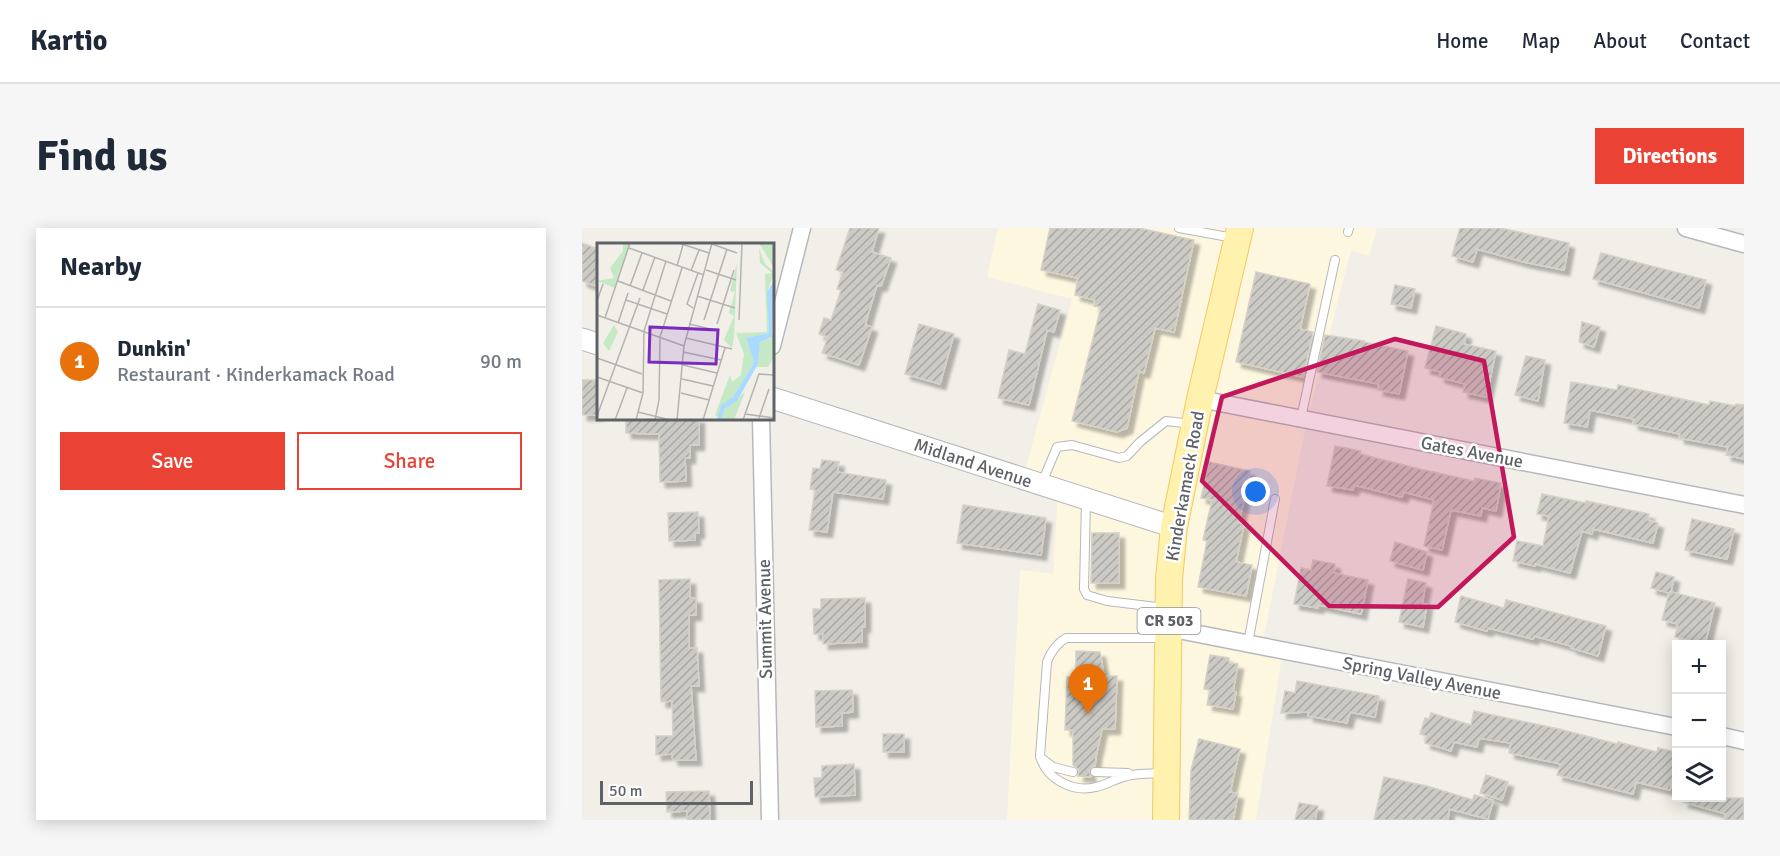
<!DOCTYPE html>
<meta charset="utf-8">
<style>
body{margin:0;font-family:Signika,sans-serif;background:#f6f6f7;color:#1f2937}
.controls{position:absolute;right:18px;bottom:18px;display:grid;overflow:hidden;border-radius:0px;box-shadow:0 3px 15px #0003}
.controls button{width:54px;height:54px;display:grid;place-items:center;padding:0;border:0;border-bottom:2px solid #e0e1e3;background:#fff;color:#1f2937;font:30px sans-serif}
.scale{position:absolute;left:18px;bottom:15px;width:153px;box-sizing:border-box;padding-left:6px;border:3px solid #5f6368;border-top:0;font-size:16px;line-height:21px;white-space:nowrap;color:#5f6368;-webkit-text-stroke:4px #fff;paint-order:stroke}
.you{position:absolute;left:674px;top:264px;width:21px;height:21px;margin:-15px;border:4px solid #fff;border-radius:50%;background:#1a73e8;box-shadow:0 0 0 9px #1a73e833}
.badge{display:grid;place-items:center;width:39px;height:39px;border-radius:50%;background:#ea4335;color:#fff;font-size:20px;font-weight:700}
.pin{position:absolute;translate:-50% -50px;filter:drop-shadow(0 2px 3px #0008)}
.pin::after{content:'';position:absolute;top:32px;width:21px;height:18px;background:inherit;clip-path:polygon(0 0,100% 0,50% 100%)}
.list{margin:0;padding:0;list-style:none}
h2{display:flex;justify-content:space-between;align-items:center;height:78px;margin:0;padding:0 24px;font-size:26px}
h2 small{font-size:20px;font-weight:400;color:#747a83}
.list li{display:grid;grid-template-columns:39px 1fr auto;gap:18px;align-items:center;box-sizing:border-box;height:108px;padding:0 24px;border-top:2px solid #e0e1e3}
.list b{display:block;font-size:22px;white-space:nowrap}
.list p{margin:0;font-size:20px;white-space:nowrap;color:#747a83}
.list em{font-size:20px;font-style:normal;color:#747a83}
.actions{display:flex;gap:12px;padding:18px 24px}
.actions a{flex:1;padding:14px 0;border:2px solid #ea4335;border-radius:0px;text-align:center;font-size:21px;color:#ea4335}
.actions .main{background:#ea4335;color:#fff}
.icon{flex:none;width:33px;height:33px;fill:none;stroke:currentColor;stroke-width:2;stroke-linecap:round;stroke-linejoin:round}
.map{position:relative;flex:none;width:1162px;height:592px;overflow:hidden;border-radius:0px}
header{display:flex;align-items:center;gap:36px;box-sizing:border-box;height:84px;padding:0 30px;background:#fff;border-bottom:2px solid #e0e1e3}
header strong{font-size:28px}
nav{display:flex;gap:33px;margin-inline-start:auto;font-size:21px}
.intro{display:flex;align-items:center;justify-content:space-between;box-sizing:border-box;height:144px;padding:0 36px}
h1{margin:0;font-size:42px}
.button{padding:15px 27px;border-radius:0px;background:#ea4335;color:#fff;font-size:21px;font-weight:700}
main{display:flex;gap:36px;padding:0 36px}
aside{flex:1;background:#fff;border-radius:0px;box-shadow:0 3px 15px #0003}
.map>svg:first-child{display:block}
.commercial{fill:#fef7e0}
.building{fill:url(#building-hatch);stroke:#d6d1c6;stroke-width:1.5;filter:url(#shadow)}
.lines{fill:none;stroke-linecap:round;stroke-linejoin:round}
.service-casing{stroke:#b5b8bc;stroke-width:10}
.minor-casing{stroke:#b5b8bc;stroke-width:19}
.tertiary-casing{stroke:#b5b8bc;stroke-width:23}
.primary-casing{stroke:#f2c960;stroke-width:28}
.service{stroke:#fff;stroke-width:8}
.minor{stroke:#fff;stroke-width:16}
.tertiary{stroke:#fff;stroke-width:21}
.primary{stroke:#fff2af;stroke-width:26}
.marked{fill:#c2185b;fill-opacity:0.2;stroke:#c2185b;stroke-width:4.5;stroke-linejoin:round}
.labels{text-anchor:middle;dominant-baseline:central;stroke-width:5;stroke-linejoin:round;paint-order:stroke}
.shield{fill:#fff;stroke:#8f9295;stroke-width:1.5}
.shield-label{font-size:16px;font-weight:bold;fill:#5f6368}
.street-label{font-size:18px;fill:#5f6368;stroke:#fff}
.inset-road{fill:none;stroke:#b3b3b1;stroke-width:1.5}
.view{fill:#7b2cbf;fill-opacity:0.15;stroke:#7b2cbf;stroke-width:3}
.inset-edge{fill:none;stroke:#5f6368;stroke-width:3}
</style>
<header>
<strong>Kartio</strong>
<nav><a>Home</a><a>Map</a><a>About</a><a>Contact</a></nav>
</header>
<div class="intro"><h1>Find us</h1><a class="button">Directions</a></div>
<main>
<aside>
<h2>Nearby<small></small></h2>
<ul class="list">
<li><span class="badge" style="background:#e8710a">1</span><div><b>Dunkin'</b><p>Restaurant · Kinderkamack Road</p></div><em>90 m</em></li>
</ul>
<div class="actions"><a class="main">Save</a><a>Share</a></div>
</aside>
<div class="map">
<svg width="1162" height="592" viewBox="0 0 1162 592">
<defs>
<pattern id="building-hatch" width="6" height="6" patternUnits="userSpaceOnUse" patternTransform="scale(1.5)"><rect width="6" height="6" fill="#cccac5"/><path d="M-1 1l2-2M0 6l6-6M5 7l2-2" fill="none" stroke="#a9a8a4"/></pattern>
<filter id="shadow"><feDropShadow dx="5.5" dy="5.5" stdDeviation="1.5" flood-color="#0004"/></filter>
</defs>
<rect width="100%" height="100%" fill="#f1efe8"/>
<path class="commercial" d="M 416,0 L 795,0 L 787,28 L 769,22 L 725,192 L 680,418 L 701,422 L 674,592 L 425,592 L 438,342 L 471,346 L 476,262 L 441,250 L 490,71 L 405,49 Z"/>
<path class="building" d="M 268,0 L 297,0 L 290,24 L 309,30 L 299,58 L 295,57 L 283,97 L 290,99 L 277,137 L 240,125 L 246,109 L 237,106 L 242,90 L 249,92 L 259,62 L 255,61 L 261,44 L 254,42 Z
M 468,0 L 557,0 L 612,12 L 592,104 L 573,100 L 562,145 L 557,143 L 545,200 L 535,204 L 490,193 L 519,79 L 512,78 L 513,72 L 493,67 L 496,50 L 459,42 Z
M 878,0 L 918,0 L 987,15 L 982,42 L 942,34 L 895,21 L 891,34 L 870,28 Z
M 0,15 L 16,21 L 16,59 L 0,53 Z
M 1019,25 L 1124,52 L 1117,80 L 1011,51 Z
M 674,44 L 728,56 L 718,101 L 731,104 L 721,149 L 654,134 Z
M 813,57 L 833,61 L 829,80 L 809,76 Z
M 456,76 L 478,82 L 472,104 L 465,102 L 447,177 L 416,170 L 427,122 L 443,126 Z
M 1000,94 L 1018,99 L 1012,119 L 997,114 Z
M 337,96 L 372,106 L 358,156 L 323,146 Z
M 854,98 L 884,106 L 882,116 L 914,123 L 904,169 L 881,164 L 883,156 L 857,149 L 859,144 L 843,140 Z
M 743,107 L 782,113 L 782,114 L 826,123 L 817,166 L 796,162 L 797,156 L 735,144 Z
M 944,128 L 963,132 L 956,173 L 933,167 Z
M 0,152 L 15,152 L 16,187 L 0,187 Z
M 989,154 L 1035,162 L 1036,157 L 1127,177 L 1128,173 L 1154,178 L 1154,176 L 1162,177 L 1162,231 L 1144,227 L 1146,219 L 1097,210 L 1098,206 L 1051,196 L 1052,191 L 1008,182 L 1005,199 L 982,195 Z
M 44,190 L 117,190 L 117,217 L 108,217 L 108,230 L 103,230 L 104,253 L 78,254 L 77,206 L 44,205 Z
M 753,218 L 779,223 L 778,226 L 838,241 L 892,253 L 893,250 L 919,255 L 914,283 L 900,280 L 899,288 L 869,282 L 860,322 L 842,318 L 852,272 L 822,264 L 820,269 L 772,257 L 771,262 L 745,258 Z
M 240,232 L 257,234 L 255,244 L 304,252 L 301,271 L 251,264 L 245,304 L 227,302 L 233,262 L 228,261 L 231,240 L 238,241 Z
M 627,234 L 668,243 L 657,295 L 662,296 L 654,334 L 670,337 L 664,368 L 616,359 L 625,313 L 621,312 L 630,272 L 619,270 Z
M 960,266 L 1004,275 L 1004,273 L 1067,286 L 1066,292 L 1076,295 L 1071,315 L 1011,301 L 1010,306 L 1000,303 L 988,345 L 953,336 L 953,338 L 931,333 L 935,313 L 961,318 L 967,288 L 955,286 Z
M 381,277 L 464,290 L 459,327 L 375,315 Z
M 116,284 L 117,305 L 113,305 L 113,312 L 87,313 L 86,285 Z
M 1110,291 L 1152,301 L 1145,331 L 1103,322 Z
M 510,305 L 537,305 L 537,355 L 509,355 Z
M 813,314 L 845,324 L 841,342 L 808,333 Z
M 731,332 L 753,336 L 752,345 L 786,352 L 779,386 L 737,377 L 736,380 L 712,376 L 719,340 L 729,342 Z
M 1074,344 L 1092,349 L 1089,364 L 1133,375 L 1123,416 L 1093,409 L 1096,396 L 1080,392 L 1087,365 L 1069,360 Z
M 108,351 L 108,370 L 114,370 L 114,387 L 107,387 L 107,420 L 115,420 L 117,458 L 109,458 L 114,532 L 91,532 L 90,526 L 74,527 L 74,508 L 91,508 L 90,473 L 79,474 L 77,352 Z
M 826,351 L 844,355 L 840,376 L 845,376 L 841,399 L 817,394 Z
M 879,368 L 922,380 L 924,372 L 1024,398 L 1016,428 L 989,420 L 989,418 L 952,408 L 951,411 L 906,400 L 905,403 L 873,394 Z
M 283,370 L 283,399 L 280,399 L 280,414 L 241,416 L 241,406 L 232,406 L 231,381 L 239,381 L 239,371 Z
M 494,423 L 518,424 L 522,448 L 535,448 L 533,501 L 520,501 L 514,528 L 513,538 L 510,539 L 507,543 L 509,549 L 496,548 L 497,542 L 491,537 L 491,502 L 483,502 L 485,449 L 494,449 Z
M 628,427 L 647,430 L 647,435 L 656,436 L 651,463 L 654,464 L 651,481 L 625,477 L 628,462 L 622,461 Z
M 715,453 L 797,468 L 793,489 L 768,484 L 765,495 L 726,488 L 727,484 L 699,485 L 703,463 L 713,465 Z
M 270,462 L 271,484 L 260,485 L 260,498 L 234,499 L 233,463 Z
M 892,483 L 977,501 L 1035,516 L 1036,514 L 1075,524 L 1076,520 L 1095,524 L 1095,533 L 1088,562 L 1054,554 L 1051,566 L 975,547 L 979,536 L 927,525 L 929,515 L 897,510 L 895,519 L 872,514 L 869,523 L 843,515 L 845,508 L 838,506 L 843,490 L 847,491 L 849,485 L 889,497 Z
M 301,506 L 322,506 L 322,524 L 301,524 Z
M 617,511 L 658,521 L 648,564 L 656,566 L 651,592 L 607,592 L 609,542 Z
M 272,536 L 273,567 L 233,569 L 232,550 L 240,550 L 240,538 Z
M 904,547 L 926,554 L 920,572 L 898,565 Z
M 802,549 L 845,558 L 891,572 L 892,567 L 911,572 L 906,591 L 867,581 L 866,592 L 792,592 Z
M 127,563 L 128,592 L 105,592 L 105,583 L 85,584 L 84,564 Z
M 1102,570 L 1162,570 L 1162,592 L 1142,592 L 1144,586 L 1101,574 Z
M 717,575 L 736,578 L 733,592 L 713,592 Z"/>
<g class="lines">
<defs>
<path id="service" d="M 597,0 L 652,10
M 766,4 L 767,0
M 719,190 L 753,32
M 459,257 L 475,219 L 490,217 L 537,230 L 545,228 L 558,214 L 584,193 L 610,196
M 504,271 L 502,361 L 505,367 L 525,373 L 583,380
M 583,410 L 484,410 C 474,416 469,423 465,434 L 458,528 C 464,551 491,565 514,559 C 525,557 534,550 545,548 C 558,545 570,546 583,545
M 666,415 L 693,271
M 458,529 L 471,539 L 491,544
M 513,544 L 546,545"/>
<path id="minor" d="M 1104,0 L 1162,16
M 190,118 L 220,0
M 618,171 L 1162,277
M 179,190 L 188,592
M 586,400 L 1094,499
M 1140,508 L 1162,513"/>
<path id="tertiary" d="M 0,111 L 16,116
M 190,170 L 592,299"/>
<path id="primary" d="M 584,592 L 587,351 L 592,299 L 618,171 L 658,0"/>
</defs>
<use href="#service" class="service-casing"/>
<use href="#minor" class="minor-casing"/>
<use href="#tertiary" class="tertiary-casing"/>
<use href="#primary" class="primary-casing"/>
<use href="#service" class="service"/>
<use href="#minor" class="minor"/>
<use href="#tertiary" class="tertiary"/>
<use href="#primary" class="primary"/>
</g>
<path class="marked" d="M 813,111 L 902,133 L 932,309 L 856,379 L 747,378 L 620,253 L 640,169 Z"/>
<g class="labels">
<rect class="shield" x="555.5" y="380" width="63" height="26" rx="4.5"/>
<g class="shield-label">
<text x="587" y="393">CR 503</text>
</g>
<g class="street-label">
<text transform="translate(890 224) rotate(11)">Gates Avenue</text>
<text transform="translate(391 235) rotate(18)">Midland Avenue</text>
<text transform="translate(603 258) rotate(-80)">Kinderkamack Road</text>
<text transform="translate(183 391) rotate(-91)">Summit Avenue</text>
<text transform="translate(840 450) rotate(11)">Spring Valley Avenue</text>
</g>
</g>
<g transform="translate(15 15)">
<rect width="177" height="177" fill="#f1efe8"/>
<path d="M 26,0 L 33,0 L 18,45 L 0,38 L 17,35 L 13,25 L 26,8 ZM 161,0 L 177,0 L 177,25 L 164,3 ZM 162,5 L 168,21 L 177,29 L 171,47 L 172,90 L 149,95 L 157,119 L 136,154 L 124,163 L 121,175 L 118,172 L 133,132 L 135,139 L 144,132 L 147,111 L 139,90 L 170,89 L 168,31 L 175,30 L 163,20 ZM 140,20 L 137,94 L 135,105 L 127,97 L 137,73 L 132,70 L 138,49 L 133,48 ZM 177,43 L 177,114 L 171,124 L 159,124 L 163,99 L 174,95 L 177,87 ZM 148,149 L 137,177 L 124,177 L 128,165 Z" fill="#c5e8c5"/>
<path d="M 17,82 L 21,89 L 12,108 L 6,100 Z" fill="#c5e8c5"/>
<path d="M 177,38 L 175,94 L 163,99 L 161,121 L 140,158 L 128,165 L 124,177 L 120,177 L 124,162 L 136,154 L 157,119 L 149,95 L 172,90 L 170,49 Z" fill="#aadaff"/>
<path class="inset-road" d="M 82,0 L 112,10M 115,1 L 140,10M 32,5 L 107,32M 80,23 L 86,2M 109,27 L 139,37M 94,28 L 102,7M 21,38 L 74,58M 33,43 L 45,10M 46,47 L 58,14M 100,53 L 138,65M 29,57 L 70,71M 0,58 L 6,41M 96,65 L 90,61 L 101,30M 0,72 L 87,103M 8,75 L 33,0M 107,77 L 130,6M 142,77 L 145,0M 21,80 L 31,50M 92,81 L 122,88M 120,81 L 137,27M 89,95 L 135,106M 86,109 L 124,117M 0,115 L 45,131M 86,122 L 120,130M 0,134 L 46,150M 85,136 L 116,143M 84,150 L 112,157M 41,169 L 73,177M 148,171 L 177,175M 0,173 L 43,55M 162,175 L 172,146M 18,177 L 30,145M 39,177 L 46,150 L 47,88 L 69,18M 58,177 L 62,157 L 63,94 L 85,25M 80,177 L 87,103 L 115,0M 106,177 L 128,105M 146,177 L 162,131 L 177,132"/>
<path class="view" d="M 53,84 L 121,87 L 119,121 L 52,119 Z"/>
<rect width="177" height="177" class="inset-edge"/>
</g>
</svg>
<div class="controls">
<button>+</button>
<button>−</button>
<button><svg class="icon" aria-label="layers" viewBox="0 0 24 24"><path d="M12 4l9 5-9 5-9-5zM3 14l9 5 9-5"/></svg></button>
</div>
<div class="scale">50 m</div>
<div class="you"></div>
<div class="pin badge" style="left:506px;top:486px;background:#e8710a">1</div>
</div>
</main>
